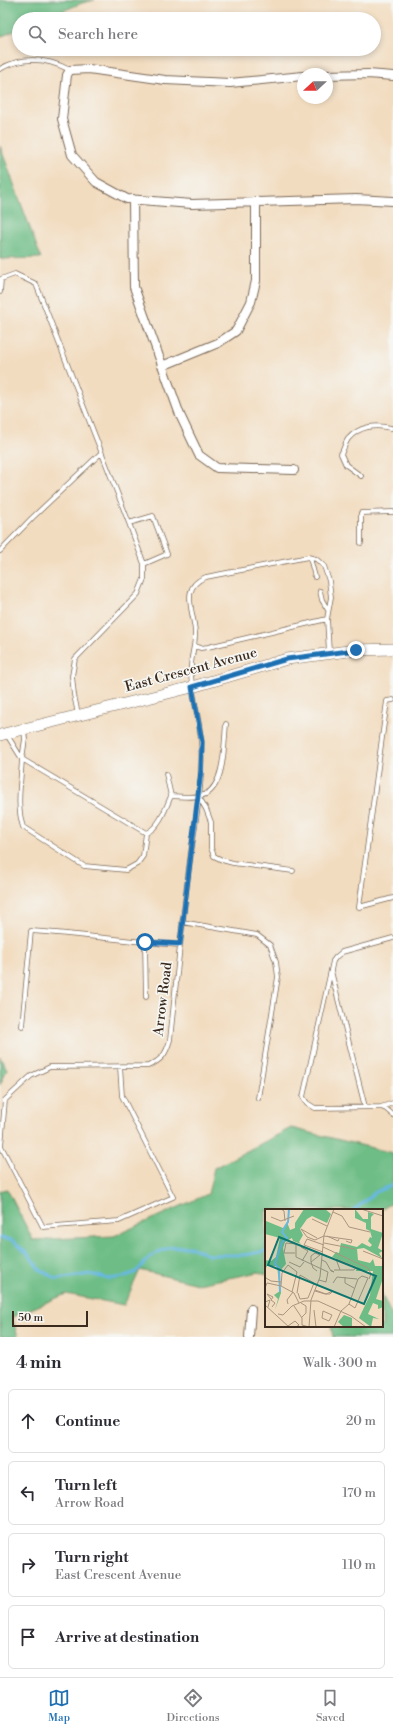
<!DOCTYPE html>
<meta charset="utf-8">
<style>
body{margin:0;font-family:"Libre Bodoni",serif;background:#f7f7f7;color:#2b2b33}
.compass{position:absolute;left:297px;top:68px;width:36px;height:36px;border-radius:50%;background:#fff;box-shadow:0 2px 6px #0003;rotate:248deg}
.scale{position:absolute;left:12px;bottom:10px;width:76px;box-sizing:border-box;padding-left:4px;border:2px solid #3b2a1e;border-top:0;font-size:11px;line-height:14px;white-space:nowrap;color:#3b2a1e;-webkit-text-stroke:3px #f6f6f2;paint-order:stroke}
.stop{position:absolute;width:12px;height:12px;margin:-9px;border:3px solid #1f6fb2;border-radius:50%;background:#fff}
.stop.end{background:#1f6fb2;border-color:#fff;box-shadow:0 1px 4px #0008}
.list{margin:0;padding:0;list-style:none}
h2{display:flex;justify-content:space-between;align-items:center;height:52px;margin:0;padding:0 16px;font-size:17px}
h2 small{font-size:13px;font-weight:400;color:#7c7c81}
.list li{display:grid;grid-template-columns:26px 1fr auto;gap:12px;align-items:center;box-sizing:border-box;height:64px;margin:0 8px 8px;padding:0 8px;border:1px solid #e1e1e2;border-radius:6px}
.list b{display:block;font-size:15px;white-space:nowrap}
.list p{margin:0;font-size:13px;white-space:nowrap;color:#7c7c81}
.list em{font-size:13px;font-style:normal;color:#7c7c81}
.icon{flex:none;width:22px;height:22px;fill:none;stroke:currentColor;stroke-width:2;stroke-linecap:round;stroke-linejoin:round}
.map{position:relative;flex:none;width:393px;height:1337px;overflow:hidden}
.search{position:absolute;background:#fff;box-shadow:0 2px 6px #0003;left:12px;right:12px;top:12px;height:44px;display:flex;align-items:center;gap:10px;box-sizing:border-box;padding:0 14px;border-radius:22px;color:#7c7c81;font-size:15px}
.sheet{height:340px;background:#fff}
nav{display:flex;justify-content:space-around;align-items:center;box-sizing:border-box;height:56px;border-top:1px solid #e1e1e2;background:#fff;font-size:11px;color:#7c7c81}
nav a{display:grid;justify-items:center;gap:2px}
nav .on{color:#1f6fb2}
.map>svg:first-child{display:block}
.forest{fill:#6ebd86;stroke:#547452}
.lines{fill:none;stroke-linecap:round;stroke-linejoin:round}
.stream{stroke:#67b8e2;stroke-width:3}
.lane-casing{stroke:#7b6856;stroke-width:5.5}
.street-casing{stroke:#7b6856;stroke-width:10}
.secondary-casing{stroke:#7b6856;stroke-width:12}
.lane{stroke:#fff;stroke-width:4}
.street{stroke:#fff;stroke-width:8}
.secondary{stroke:#fff;stroke-width:11}
.route{stroke:#1f6fb2;stroke-width:5}
.labels{text-anchor:middle;dominant-baseline:central;stroke-width:3.5;stroke-linejoin:round;paint-order:stroke}
.street-label{font-size:14px;fill:#3b2a1e;stroke:#f6f6f2}
.inset-river{fill:none;stroke:#67b8e2;stroke-width:2}
.inset-road{fill:none;stroke:#a9957f;stroke-width:1}
.view{fill:#0f766e;fill-opacity:0.15;stroke:#0f766e;stroke-width:2}
.inset-edge{fill:none;stroke:#3b2a1e;stroke-width:2}
</style>
<div class="map">
<svg width="393" height="1337" viewBox="0 0 393 1337">
<rect width="100%" height="100%" fill="#f6f6f2"/>
<filter id="ink" filterUnits="userSpaceOnUse"><feTurbulence type="fractalNoise" baseFrequency=".025" numOctaves="2"/><feDisplacementMap in="SourceGraphic" scale="8" xChannelSelector="R" yChannelSelector="G"/><feConvolveMatrix kernelMatrix="1 2 1 2 8 2 1 2 1" color-interpolation-filters="sRGB"/></filter>
<filter id="wash" filterUnits="userSpaceOnUse"><feTurbulence type="fractalNoise" baseFrequency=".012" numOctaves="4" result="noise"/><feDisplacementMap in="SourceGraphic" scale="16" xChannelSelector="R" yChannelSelector="G"/><feGaussianBlur stdDeviation="0.9" result="paint"/><feColorMatrix in="noise" values="0 0 0 0 0 0 0 0 0 0 0 0 0 0 0 0 0 1.4 0 .05"/><feComposite in="paint" operator="in"/></filter>
<g filter="url(#wash)">
<rect width="100%" height="100%" fill="#f2dcbf"/>
<path class="forest" d="M 0,0 L 95,0 L 82,3 L 43,19 L 19,19 L 19,29 L 0,37 Z
M 0,146 L 41,258 L 0,259 Z
M 0,1057 L 7,1069 L 0,1085 Z
M 291,1128 L 393,1153 L 393,1203 L 379,1210 L 266,1210 L 266,1275 L 259,1272 L 198,1284 L 140,1270 L 124,1305 L 66,1294 L 12,1317 L 18,1337 L 0,1337 L 0,1191 L 7,1189 L 33,1240 L 114,1236 L 208,1194 L 214,1168 Z
M 382,1295 L 393,1318 L 393,1337 L 333,1337 L 331,1326 L 382,1326 Z"/>
<g class="lines">
<path class="stream" d="M 354,1210 L 376,1192 L 393,1185
M 0,1238 L 12,1240 L 29,1255 L 39,1269 L 57,1279 L 90,1274 L 109,1279 L 123,1277 L 136,1272 L 151,1256 L 170,1247 L 191,1247 L 208,1255 L 244,1255 L 266,1251"/>
</g>
</g>
<g filter="url(#ink)">
<g class="lines">
<defs>
<path id="lane" d="M 0,69 C 23,56 47,58 70,70
M 0,292 L 1,279 L 15,274 L 36,284 L 129,523
M 361,476 L 346,465 L 341,454 C 344,449 345,443 348,439 C 359,426 376,424 391,428
M 361,543 L 361,513 L 393,512
M 0,551 L 32,518 L 101,453
M 310,558 L 315,577
M 320,591 L 322,600 L 328,610
M 194,646 L 201,648 L 208,647 L 327,619
M 393,700 L 387,701 L 359,907 L 393,898
M 78,714 L 74,695 L 72,676 L 75,659 L 138,594 L 144,579 L 144,564 L 167,554 L 153,516 L 129,523 L 144,564
M 7,735 L 22,759 L 25,739 L 24,730
M 166,774 L 171,796
M 199,797 L 206,809 L 211,822 L 211,848 L 214,856 L 222,860 L 233,863 L 293,871
M 146,833 L 143,856 L 137,864 L 126,870 L 84,866 L 23,827 C 16,806 21,781 22,759 L 146,833 C 159,828 166,808 171,796 C 181,796 196,799 206,794 C 225,784 224,743 226,724
M 182,922 L 257,935 L 270,945 L 276,962 L 278,977 L 258,1098
M 393,938 L 342,952 L 336,957 L 333,961 L 303,1097 L 307,1103 L 315,1108 L 381,1107 L 386,1109 L 393,1115
M 145,942 L 146,997
M 331,971 L 365,1107
M 22,1026 L 31,931 C 81,934 130,942 180,945
M 120,1067 L 122,1096 L 173,1197 L 119,1221 L 43,1227 L 1,1146 L 5,1100 L 31,1076 L 50,1067 L 148,1066 C 162,1060 166,1054 170,1040 C 176,982 182,925 189,868 C 194,827 204,784 201,742 C 200,718 191,695 191,671 C 190,657 196,645 195,632 C 194,611 179,587 206,577 L 308,557 L 316,559 L 324,566 L 329,581 L 331,597 L 327,619 L 329,652
M 381,1107 L 393,1103"/>
<path id="street" d="M 327,75 L 368,74 L 393,76
M 303,76 L 230,83 L 165,80 L 89,69 L 70,70 L 67,75 L 62,119 L 72,155 L 96,182 L 127,199 L 192,204 L 356,199 L 393,201
M 133,199 L 134,287 L 180,415 L 199,455 L 217,468 L 294,470
M 162,366 L 218,343 L 236,331 L 251,302 L 256,281 L 256,201
M 249,1337 L 251,1309"/>
<path id="secondary" d="M 0,735 L 192,687 L 287,659 L 356,650 L 393,649"/>
</defs>
<use href="#lane" class="lane-casing"/>
<use href="#street" class="street-casing"/>
<use href="#secondary" class="secondary-casing"/>
<use href="#lane" class="lane"/>
<use href="#street" class="street"/>
<use href="#secondary" class="secondary"/>
</g>
</g>
<g class="lines" filter="url(#ink)">
<path class="route" d="M 145,942 L 180,944 L 201,771 L 202,742 L 192,687 L 287,659 L 356,650"/>
</g>
<g class="labels">
<g class="street-label">
<text transform="translate(191 670) rotate(-15)">East Crescent Avenue</text>
<text transform="translate(163 999) rotate(-83)">Arrow Road</text>
</g>
</g>
<g transform="translate(265 1209)">
<rect width="118" height="118" fill="#f2dcbf"/>
<path d="M 39,0 L 60,0 L 66,5 L 62,14 L 47,7 L 42,10 L 35,20 L 38,26 L 34,33 L 36,35 L 28,32 L 27,29 L 20,33 L 18,39 L 21,55 L 14,63 L 16,84 L 10,101 L 13,90 L 9,86 L 15,82 L 12,57 L 2,57 L 0,61 L 0,51 L 6,52 L 11,48 L 15,29 L 0,25 L 1,12 L 18,19 L 22,13 L 25,21 L 30,19 L 30,14 ZM 90,0 L 98,10 L 103,10 L 103,3 L 109,5 L 106,8 L 106,20 L 118,24 L 113,39 L 118,42 L 114,44 L 117,49 L 99,39 L 92,40 L 93,51 L 105,54 L 108,50 L 110,57 L 118,57 L 118,69 L 111,90 L 118,92 L 118,98 L 113,100 L 113,96 L 108,94 L 103,105 L 114,110 L 108,109 L 106,118 L 94,109 L 105,86 L 108,62 L 91,62 L 92,58 L 67,48 L 71,43 L 74,44 L 76,34 L 92,38 L 97,34 L 105,38 L 107,36 L 103,32 L 105,28 L 107,29 L 105,22 L 101,20 L 101,14 L 90,9 ZM 79,106 L 87,109 L 87,118 L 79,118 L 73,113 Z" fill="#6ebd86"/>
<path class="inset-river" d="M 15,83 L 14,59 L 10,55 L 17,33 L 22,29 L 17,23 L 23,13 L 24,0"/>
<path class="inset-road" d="M 16,0 L 19,2 L 20,12M 96,0 L 118,7M 68,3 L 77,7 L 84,18 L 105,23M 6,8 L 16,12 L 29,7M 47,10 L 62,17M 59,27 L 87,31 L 86,34 L 81,32M 62,27 L 73,32 L 74,30M 52,29 L 36,20 L 42,28 L 50,31 L 59,27M 59,34 L 90,40M 36,38 L 43,42 L 37,52M 58,38 L 103,59 L 106,65 L 104,70M 98,42 L 118,50M 58,43 L 39,36 L 42,30 L 59,36M 30,44 L 19,44 L 21,34 L 31,35 L 31,48 L 63,63 L 61,73 L 54,71M 57,51 L 61,53 L 66,62 L 69,63 L 66,61M 24,53 L 35,58 L 39,53M 46,53 L 46,47 L 50,44 L 55,46 L 46,53 L 48,59 L 52,62M 69,61 L 89,61 L 91,58 L 71,50 L 75,61M 80,68 L 80,74 L 89,79M 1,69 L 6,72 L 16,73M 68,74 L 72,68 L 92,70M 0,79 L 2,74 L 16,77M 50,82 L 60,85 L 65,85 L 68,82 L 61,85 L 50,81M 27,83 L 32,63 L 23,56 L 17,64 L 16,77 L 29,84 L 34,94M 32,84 L 35,66 L 49,74 L 43,89 L 35,90 L 33,84M 6,90 L 2,85 L 8,88 L 6,91 L 10,94 L 7,98M 46,91 L 55,68 L 59,26 L 69,0M 0,93 L 5,91 L 3,98M 36,94 L 41,97 L 41,104 L 36,109M 23,95 L 22,91 L 28,83M 0,96 L 24,118M 27,97 L 39,92 L 53,92 L 86,107 L 101,118M 29,97 L 37,109 L 37,116 L 44,118M 49,101 L 51,118M 58,102 L 67,106 L 64,112 L 57,109 ZM 76,102 L 84,95 L 93,70 L 97,67 L 103,69 L 90,99 L 84,95M 13,105 L 18,106 L 27,97M 23,117 L 30,112 L 34,116 L 31,118M 44,118 L 46,91M 69,118 L 76,102"/>
<path class="view" d="M 14,28 L 111,67 L 99,95 L 3,56 Z"/>
<rect width="118" height="118" class="inset-edge"/>
</g>
</svg>
<svg class="compass" viewBox="-18 -18 36 36"><path d="M0-13l5 13h-10z" fill="#e53935"/><path d="M0 13l5-13h-10z" fill="#7c7c81"/></svg>
<div class="scale">50 m</div>
<div class="stop" style="left:145px;top:942px"></div>
<div class="stop end" style="left:356px;top:650px"></div>
<div class="search"><svg class="icon" aria-label="search" viewBox="0 0 24 24"><circle cx="10" cy="10" r="6"/><path d="M15 15l6 6"/></svg>Search here</div>
</div>
<section class="sheet">
<h2>4 min<small>Walk · 300 m</small></h2>
<ul class="list">
<li><svg class="icon" aria-label="ahead" viewBox="0 0 24 24"><path d="M12 20V5M6 11l6-6 6 6"/></svg><div><b>Continue</b></div><em>20 m</em></li>
<li><svg class="icon" aria-label="left" viewBox="0 0 24 24"><path d="M17 20v-9H6M10 6l-5 5 5 5"/></svg><div><b>Turn left</b><p>Arrow Road</p></div><em>170 m</em></li>
<li><svg class="icon" aria-label="right" viewBox="0 0 24 24"><path d="M7 20v-9h11M14 6l5 5-5 5"/></svg><div><b>Turn right</b><p>East Crescent Avenue</p></div><em>110 m</em></li>
<li><svg class="icon" aria-label="arrive" viewBox="0 0 24 24"><path d="M6 21V4h12l-3 4 3 4H6"/></svg><div><b>Arrive at destination</b></div></li>
</ul>
</section>
<nav>
<a class="on"><svg class="icon" aria-label="map" viewBox="0 0 24 24"><path d="M3 6l6-2 6 2 6-2v14l-6 2-6-2-6 2zM9 4v14M15 6v14"/></svg>Map</a>
<a><svg class="icon" aria-label="directions" viewBox="0 0 24 24"><path d="M12 3l9 9-9 9-9-9zM9 14v-3h6M13 9l2 2-2 2"/></svg>Directions</a>
<a><svg class="icon" aria-label="saved" viewBox="0 0 24 24"><path d="M7 4h10v16l-5-4-5 4z"/></svg>Saved</a>
</nav>
